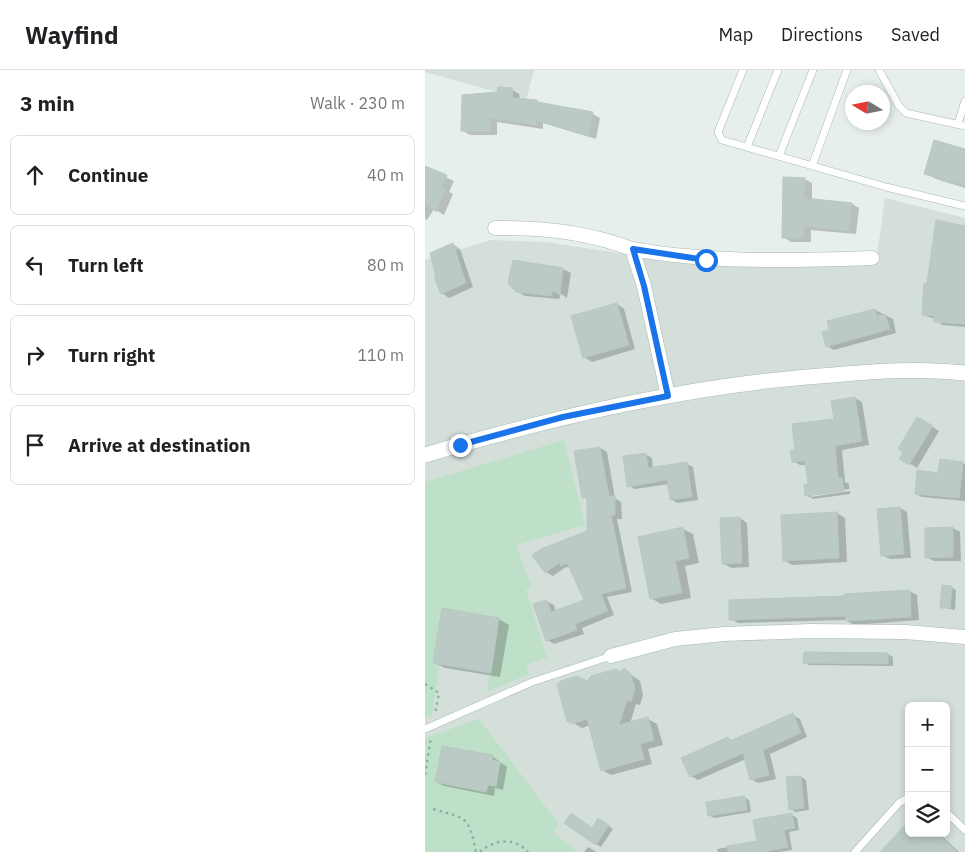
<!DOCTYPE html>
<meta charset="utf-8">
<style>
body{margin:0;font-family:"IBM Plex Sans",sans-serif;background:#f2f2f2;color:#202124}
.controls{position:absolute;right:15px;bottom:15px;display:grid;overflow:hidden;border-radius:8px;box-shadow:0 2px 8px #0003}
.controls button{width:45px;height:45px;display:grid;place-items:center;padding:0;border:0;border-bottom:1px solid #e0e0e0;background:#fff;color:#202124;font:25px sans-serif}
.compass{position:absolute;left:420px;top:15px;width:45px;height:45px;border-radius:50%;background:#fff;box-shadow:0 2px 8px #0003;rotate:280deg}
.stop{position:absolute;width:15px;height:15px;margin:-11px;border:4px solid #1a73e8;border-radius:50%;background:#fff}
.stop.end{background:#1a73e8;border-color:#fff;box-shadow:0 1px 5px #0008}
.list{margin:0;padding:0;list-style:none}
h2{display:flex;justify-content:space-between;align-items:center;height:65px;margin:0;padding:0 20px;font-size:21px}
h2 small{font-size:16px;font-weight:400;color:#757577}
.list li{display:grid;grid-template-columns:32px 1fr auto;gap:15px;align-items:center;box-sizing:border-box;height:80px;margin:0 10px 10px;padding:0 10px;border:1px solid #e0e0e0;border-radius:8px}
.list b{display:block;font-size:19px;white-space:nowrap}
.list em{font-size:16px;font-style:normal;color:#757577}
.icon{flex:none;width:28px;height:28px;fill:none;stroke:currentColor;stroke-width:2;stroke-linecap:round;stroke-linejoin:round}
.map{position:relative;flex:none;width:540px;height:782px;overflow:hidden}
header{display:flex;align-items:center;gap:30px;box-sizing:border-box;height:70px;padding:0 25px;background:#fff;border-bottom:1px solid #e0e0e0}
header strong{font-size:24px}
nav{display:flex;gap:28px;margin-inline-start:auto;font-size:18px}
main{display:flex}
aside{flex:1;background:#fff}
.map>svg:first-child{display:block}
.built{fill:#d4dfda;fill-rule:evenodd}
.green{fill:#bfe0c8}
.shadow{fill:#0003}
.building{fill:#bbcac4;stroke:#b8c9c2}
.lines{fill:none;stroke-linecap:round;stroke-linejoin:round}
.service-casing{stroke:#a8b8b2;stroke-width:8}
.minor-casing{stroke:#a8b8b2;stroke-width:15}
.tertiary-casing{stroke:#a8b8b2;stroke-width:16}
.path{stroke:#86b3a5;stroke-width:2.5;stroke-dasharray:2.5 4;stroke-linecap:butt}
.service{stroke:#fff;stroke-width:7}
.minor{stroke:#fff;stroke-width:14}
.tertiary{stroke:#fff;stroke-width:15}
.route{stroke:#1a73e8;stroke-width:6}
</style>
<header>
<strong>Wayfind</strong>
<nav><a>Map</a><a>Directions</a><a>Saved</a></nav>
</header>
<main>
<aside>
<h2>3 min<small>Walk · 230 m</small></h2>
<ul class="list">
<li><svg class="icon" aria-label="ahead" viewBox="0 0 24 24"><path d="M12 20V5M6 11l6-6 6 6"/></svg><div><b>Continue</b></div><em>40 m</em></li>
<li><svg class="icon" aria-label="left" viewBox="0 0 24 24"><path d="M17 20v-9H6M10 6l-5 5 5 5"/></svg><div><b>Turn left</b></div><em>80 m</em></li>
<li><svg class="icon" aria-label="right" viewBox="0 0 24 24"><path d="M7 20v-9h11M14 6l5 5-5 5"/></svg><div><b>Turn right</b></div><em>110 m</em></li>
<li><svg class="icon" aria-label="arrive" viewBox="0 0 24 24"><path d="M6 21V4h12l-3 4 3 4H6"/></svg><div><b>Arrive at destination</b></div></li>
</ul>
</aside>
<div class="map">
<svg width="540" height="782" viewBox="0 0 540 782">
<rect width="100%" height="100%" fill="#e6efeb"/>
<path class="built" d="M 0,0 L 109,0 L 101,30 L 0,2 Z
M 460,128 L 540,148 L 540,782 L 0,782 L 0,190 L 66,170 L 120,172 L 273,195 L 451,193 ZM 484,636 L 521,636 L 521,763 L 484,763 Z"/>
<path class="green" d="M 139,370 L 160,455 L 91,475 L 107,518 L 101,520 L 122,588 L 101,595 L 104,604 L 62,622 L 74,548 L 17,539 L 8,593 L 15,594 L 7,645 L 0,647 L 0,412 Z
M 54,649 L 134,754 L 129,763 L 153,782 L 0,782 L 0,668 Z"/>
<path class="shadow" d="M 87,20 L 94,24 L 95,30 L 111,31 L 118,35 L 168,44 L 175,48 L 171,69 L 118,53 L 118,59 L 72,52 L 72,65 L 45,65 L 38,61 L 74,23 Z
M 540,80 L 540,118 L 511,109 L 501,103 Z
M 0,98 L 29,111 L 24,122 L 28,124 L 19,145 L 9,139 L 2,150 L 0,149 Z
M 379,109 L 387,113 L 387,130 L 427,134 L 434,138 L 431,164 L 386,160 L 386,172 L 366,172 L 358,167 Z
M 540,157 L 540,257 L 517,255 L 510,249 L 498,245 L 503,214 Z
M 28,174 L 35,179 L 48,217 L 24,228 L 17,223 Z
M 89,191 L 138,199 L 146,203 L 142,228 L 136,224 L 134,229 L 100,226 L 92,221 Z
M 192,234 L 199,239 L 210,279 L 167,292 L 159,287 Z
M 450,240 L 468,249 L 471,263 L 409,280 L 402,276 Z
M 430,328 L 437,332 L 444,375 L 417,380 L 420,412 L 424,414 L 424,419 L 386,424 L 386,427 L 425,421 L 425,424 L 388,429 L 381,425 L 384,415 L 382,395 L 375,395 L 368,391 L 371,381 L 411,350 Z
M 493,348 L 514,361 L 492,398 L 476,388 Z
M 175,378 L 182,382 L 190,428 L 196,432 L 197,449 L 192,449 L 207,522 L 182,527 L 189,545 L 157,558 L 159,564 L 129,574 L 122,570 L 121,531 L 129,535 L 131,542 L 161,531 L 146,498 L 141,497 L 128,506 L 121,502 L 164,462 L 164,430 L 158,427 Z
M 220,384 L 227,388 L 228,398 L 262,394 L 268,397 L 273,430 L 252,433 L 246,429 L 244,414 L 210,419 L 204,416 Z
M 537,393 L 540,394 L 540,431 L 497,427 L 491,424 L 515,404 Z
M 475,438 L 482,442 L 486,488 L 465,489 L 457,485 Z
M 412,443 L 420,448 L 422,492 L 367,495 L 359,490 L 358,446 Z
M 315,448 L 322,453 L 324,497 L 306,498 L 298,493 Z
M 528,458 L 535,462 L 536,491 L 509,491 L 501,487 Z
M 258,459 L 268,464 L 274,493 L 260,496 L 266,528 L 236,534 L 226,528 Z
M 526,517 L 531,520 L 530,540 L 516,537 Z
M 484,521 L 492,525 L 494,550 L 429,555 L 421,550 L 313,553 L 306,549 Z
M 18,540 L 74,549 L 84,555 L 75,607 L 20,598 L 10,593 Z
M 463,584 L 468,587 L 468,596 L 384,595 L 380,592 Z
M 199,600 L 215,611 L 218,625 L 215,635 L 211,634 L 205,654 L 223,649 L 232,654 L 238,675 L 223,679 L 227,694 L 186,705 L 177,700 L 165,655 L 157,658 L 143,650 L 162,612 L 196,603 Z
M 367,645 L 375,649 L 382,667 L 345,684 L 351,709 L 333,713 L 326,709 L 321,689 L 273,710 L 266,706 L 303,668 L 308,671 Z
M 67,686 L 82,697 L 78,720 L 70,718 L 69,726 L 19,716 L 11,712 Z
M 376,707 L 381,710 L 384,740 L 370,742 L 366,739 Z
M 319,727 L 324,730 L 326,742 L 289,748 L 284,745 Z
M 367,745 L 372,748 L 374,760 L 364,762 L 367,780 L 354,782 L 293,782 L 292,779 L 334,772 Z
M 174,750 L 188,759 L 176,777 L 171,774 L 168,759 Z
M 484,763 L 514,763 L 534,782 L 457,782 Z
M 163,777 L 172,782 L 159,782 Z"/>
<path class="building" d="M 73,17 L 87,18 L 88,28 L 112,30 L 112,32 L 168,42 L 164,66 L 111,50 L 111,55 L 65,48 L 65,62 L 36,61 L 37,25 L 72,22 Z
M 509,70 L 540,79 L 540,116 L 499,104 Z
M 0,96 L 22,105 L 16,118 L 21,119 L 11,142 L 0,132 Z
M 358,107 L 380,108 L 379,128 L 427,133 L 424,161 L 379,156 L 379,168 L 357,168 Z
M 511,150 L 540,156 L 540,254 L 509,252 L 509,246 L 497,245 L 499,213 L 502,213 Z
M 28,173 L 41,213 L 16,224 L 9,207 L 11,207 L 5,183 Z
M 88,190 L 138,198 L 135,225 L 128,221 L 126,226 L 91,222 L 83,213 Z
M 192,233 L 204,275 L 158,288 L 146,246 Z
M 450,239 L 452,246 L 460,244 L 465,259 L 401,277 L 397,262 L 404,260 L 402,251 Z
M 430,327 L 437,371 L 410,376 L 413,408 L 417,408 L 419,421 L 380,426 L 379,415 L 383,414 L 380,391 L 367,392 L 365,380 L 370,380 L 367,354 L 409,349 L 406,331 Z
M 492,347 L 508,356 L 484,395 L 474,389 L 478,382 L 473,379 Z
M 175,377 L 184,426 L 190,426 L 190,445 L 186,445 L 201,518 L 176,524 L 183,541 L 150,554 L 152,560 L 121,571 L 108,534 L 122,530 L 126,542 L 159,530 L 142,493 L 136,496 L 134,493 L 120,503 L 107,485 L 116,479 L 162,461 L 162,427 L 157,428 L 149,381 Z
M 221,383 L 223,398 L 262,392 L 267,427 L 245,430 L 242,410 L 202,417 L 198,386 Z
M 515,389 L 538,392 L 534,428 L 490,424 L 492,400 L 513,403 Z
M 475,437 L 479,484 L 456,486 L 452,439 Z
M 412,442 L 414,488 L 358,491 L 356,445 Z
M 315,447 L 317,493 L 297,494 L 295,448 Z
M 258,457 L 264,488 L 250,491 L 257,523 L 225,529 L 213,467 Z
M 528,457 L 528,487 L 500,488 L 500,458 Z
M 517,515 L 527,516 L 525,538 L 515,538 Z
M 485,520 L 486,547 L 421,551 L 420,546 L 304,550 L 304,530 L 419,526 L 419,524 Z
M 17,538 L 74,548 L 66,603 L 8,593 Z
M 379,582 L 463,583 L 463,594 L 378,593 Z
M 199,598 L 206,604 L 210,619 L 206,631 L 202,630 L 194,655 L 223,647 L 229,670 L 215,674 L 219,689 L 176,701 L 162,649 L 147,654 L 142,651 L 132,615 L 136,611 L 152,606 L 162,611 L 166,606 L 191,599 L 195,602 Z
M 368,643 L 376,663 L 338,680 L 344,705 L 325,710 L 318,683 L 265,707 L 256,688 L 303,667 L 305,671 Z
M 17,676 L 68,685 L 67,690 L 75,692 L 71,716 L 63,715 L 61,722 L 10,712 Z
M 376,706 L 379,738 L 364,740 L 361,707 Z
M 320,726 L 322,740 L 283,746 L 281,732 Z
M 146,743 L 167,758 L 173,748 L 184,755 L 171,775 L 139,753 Z
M 367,743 L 370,758 L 359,760 L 363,777 L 338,782 L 303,782 L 302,776 L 332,771 L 328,750 Z
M 484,751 L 484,763 L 512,763 L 532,782 L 455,782 Z"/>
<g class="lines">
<defs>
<path id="service" d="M 318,0 L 293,62 L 297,70 L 461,117 L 540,136
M 454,0 L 474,36 L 481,43 L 540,56
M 533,54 L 540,31
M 322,77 L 353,0
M 354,86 L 388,0
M 387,96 L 422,0
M 0,659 L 107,612 L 186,586
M 521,742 L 540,760
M 430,782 L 474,733 L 484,727"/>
<path id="minor" d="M 70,158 C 118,157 163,162 207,179 L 219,216 L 243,326
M 207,179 C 287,193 366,191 447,188
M 186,586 L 250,569 L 299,564 L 386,561 L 480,562 L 540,567"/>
<path id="tertiary" d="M 0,385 C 133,346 269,314 408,305 C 451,301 496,298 540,303"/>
</defs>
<use href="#service" class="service-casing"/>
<use href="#minor" class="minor-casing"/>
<use href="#tertiary" class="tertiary-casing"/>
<path class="path" d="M 0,614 L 14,623 L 10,644
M 0,705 L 6,667
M 8,739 C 42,749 44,746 51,782
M 55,782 C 69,769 90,767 103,782"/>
<use href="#service" class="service"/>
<use href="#minor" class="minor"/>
<use href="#tertiary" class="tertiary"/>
</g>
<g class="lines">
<path class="route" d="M 35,375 L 138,347 L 243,326 L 219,216 L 208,179 L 281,190"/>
</g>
</svg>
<div class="controls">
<button>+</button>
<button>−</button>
<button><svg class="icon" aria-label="layers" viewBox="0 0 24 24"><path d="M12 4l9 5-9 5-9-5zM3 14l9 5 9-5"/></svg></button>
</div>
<svg class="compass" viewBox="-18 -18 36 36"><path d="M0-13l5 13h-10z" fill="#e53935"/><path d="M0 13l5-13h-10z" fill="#757577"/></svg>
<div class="stop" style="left:281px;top:190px"></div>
<div class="stop end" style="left:35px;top:375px"></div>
</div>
</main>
